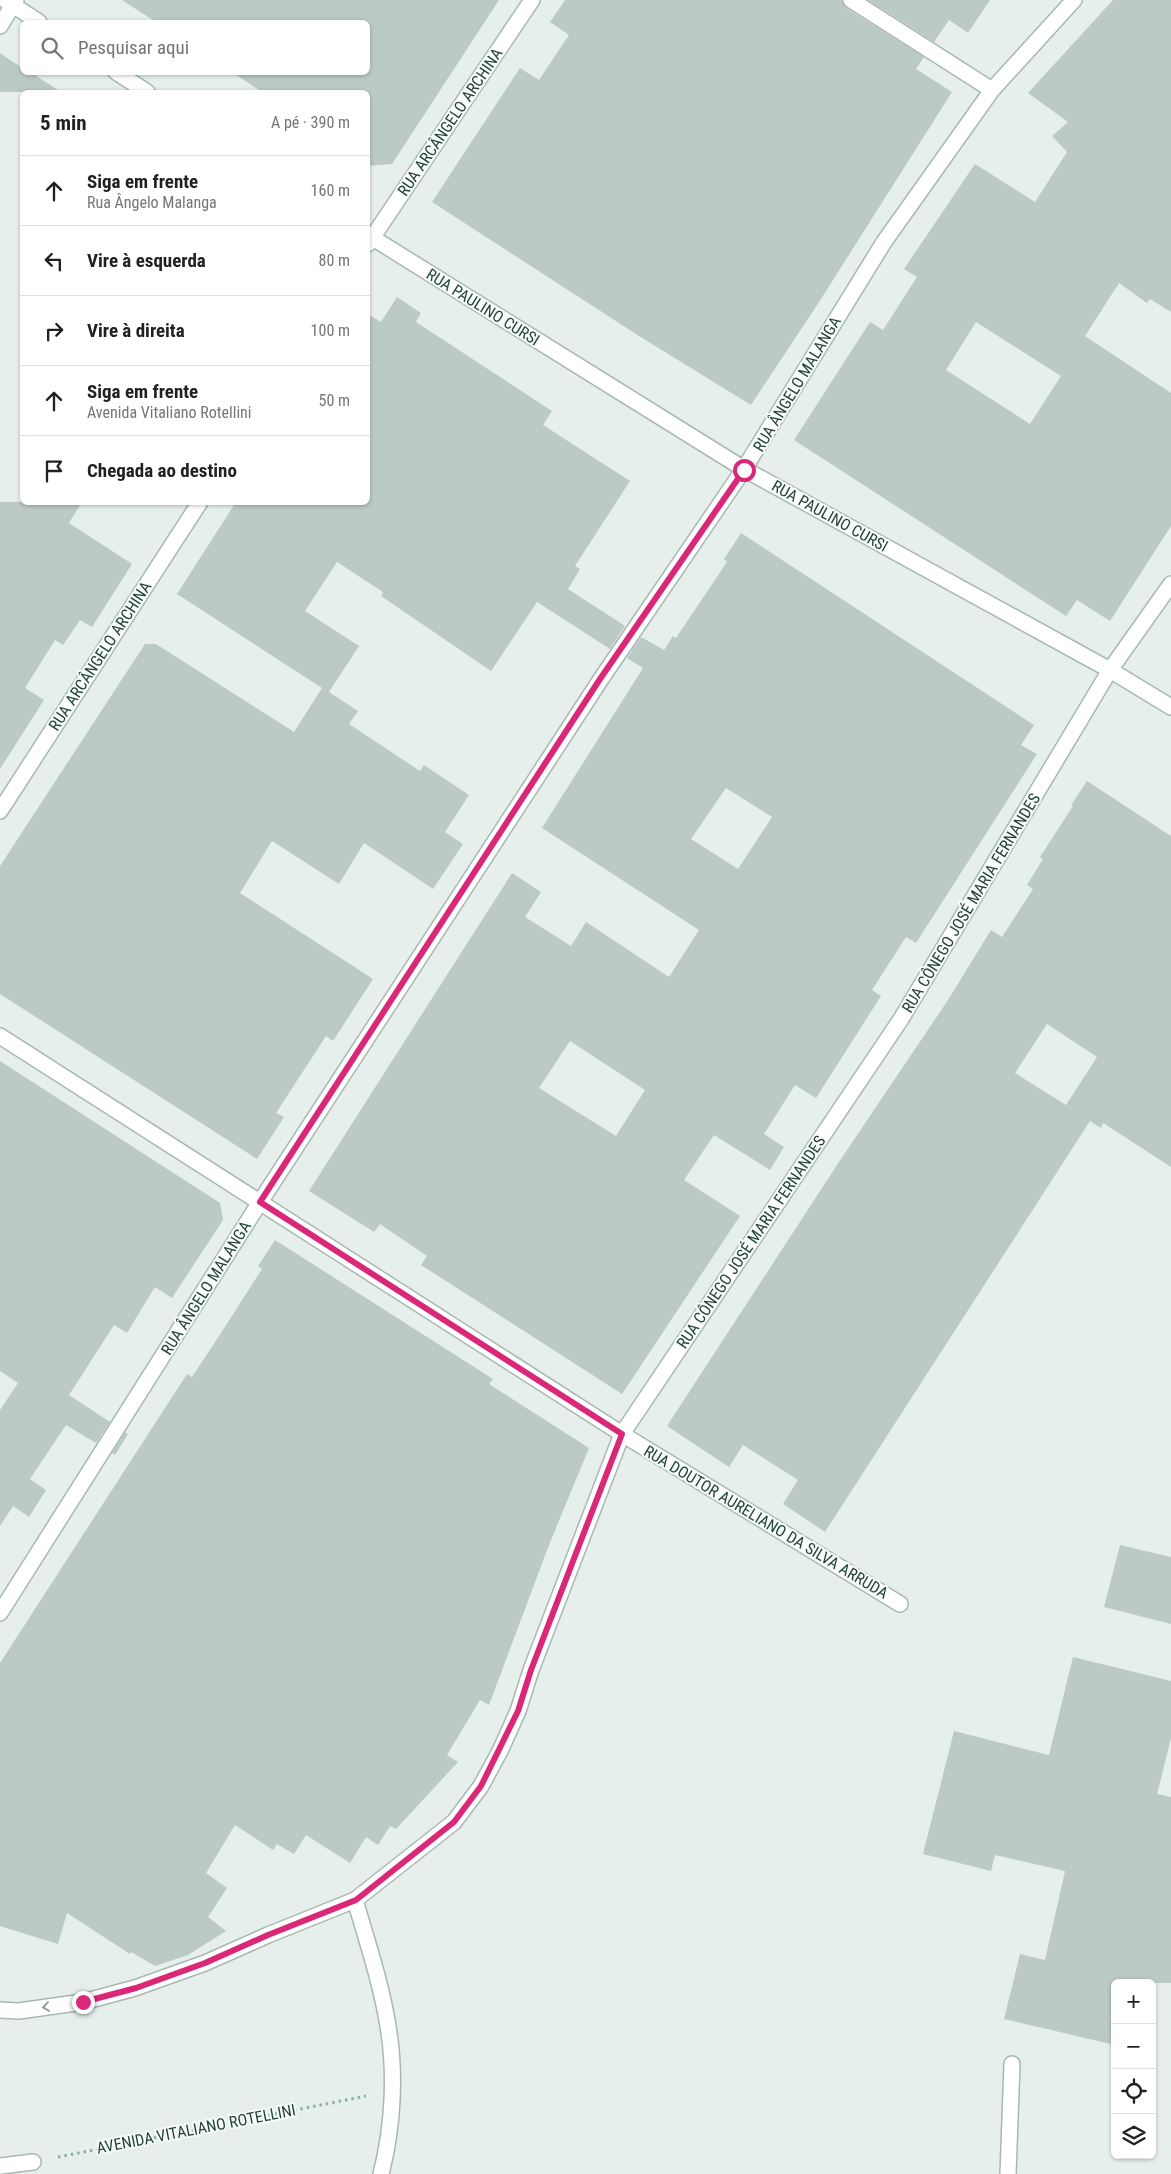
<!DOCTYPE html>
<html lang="pt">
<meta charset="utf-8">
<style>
body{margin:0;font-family:"Roboto Condensed",sans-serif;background:#f2f2f2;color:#202124}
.controls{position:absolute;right:15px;bottom:15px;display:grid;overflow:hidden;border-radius:8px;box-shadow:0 1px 4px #0004}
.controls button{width:45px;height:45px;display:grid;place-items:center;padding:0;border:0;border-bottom:1px solid #e0e0e0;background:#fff;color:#202124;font:25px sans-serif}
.stop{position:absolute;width:15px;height:15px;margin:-11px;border:4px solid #db2777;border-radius:50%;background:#fff}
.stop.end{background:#db2777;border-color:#fff;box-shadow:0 1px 5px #0008}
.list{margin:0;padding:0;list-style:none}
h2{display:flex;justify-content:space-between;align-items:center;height:65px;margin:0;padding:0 20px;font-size:21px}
h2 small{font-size:16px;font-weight:400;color:#757577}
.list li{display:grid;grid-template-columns:32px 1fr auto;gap:15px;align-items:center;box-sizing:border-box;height:70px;padding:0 20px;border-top:1px solid #e0e0e0}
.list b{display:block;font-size:19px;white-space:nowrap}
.list p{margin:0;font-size:16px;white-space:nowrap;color:#757577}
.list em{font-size:16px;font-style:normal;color:#757577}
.icon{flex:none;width:28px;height:28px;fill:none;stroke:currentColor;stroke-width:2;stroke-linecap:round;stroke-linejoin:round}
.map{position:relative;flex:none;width:1171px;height:2174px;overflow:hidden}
.search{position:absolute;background:#fff;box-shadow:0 1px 4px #0004;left:20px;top:20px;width:350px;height:55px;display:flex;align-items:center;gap:12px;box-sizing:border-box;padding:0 18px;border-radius:8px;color:#757577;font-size:19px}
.panel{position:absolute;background:#fff;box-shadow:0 1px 4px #0004;left:20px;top:90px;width:350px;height:415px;border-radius:8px}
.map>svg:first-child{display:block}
.building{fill:#bbcac4;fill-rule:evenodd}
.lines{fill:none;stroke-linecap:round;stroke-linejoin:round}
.service-casing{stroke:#a8b8b2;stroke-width:18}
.minor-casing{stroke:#a8b8b2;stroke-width:18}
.path{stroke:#86b3a5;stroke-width:3;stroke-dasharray:2.5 4;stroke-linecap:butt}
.service{stroke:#fff;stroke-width:15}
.minor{stroke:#fff;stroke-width:15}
.oneway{stroke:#92a09c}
.route{stroke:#db2777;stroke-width:6}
.labels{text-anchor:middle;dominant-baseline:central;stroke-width:4;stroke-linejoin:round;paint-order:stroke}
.street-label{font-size:16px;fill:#24423a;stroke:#f7fbf9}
</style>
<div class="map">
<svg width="1171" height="2174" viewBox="0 0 1171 2174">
<rect width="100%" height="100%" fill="#e6efeb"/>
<path class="building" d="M 122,0 L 499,0 L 392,164 L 368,166 L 368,92 L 262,92 L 232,72 L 368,72 L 368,22 L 156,22 Z
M 565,0 L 842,0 L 846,8 L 924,57 L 916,69 L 952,92 L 821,299 L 751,405 L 639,336 L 432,202 L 520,68 L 539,80 L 569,35 L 550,22 Z
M 868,0 L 990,0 L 968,33 L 949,20 L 934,42 Z
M 1113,0 L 1171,0 L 1171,312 L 1150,299 L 1147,303 L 1119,283 L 1085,336 L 1171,393 L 1171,526 L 1110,621 L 1077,600 L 1066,616 L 794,440 L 870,322 L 883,330 L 917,277 L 904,269 L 975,164 L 1035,202 L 1067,152 L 1052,136 L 1068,122 L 1028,93 ZM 976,322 L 1061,376 L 1030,424 L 946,370 Z
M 0,53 L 22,68 L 22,72 L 30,72 L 61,92 L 0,92 Z
M 397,297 L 421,313 L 416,322 L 552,411 L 543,425 L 630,481 L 575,566 L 580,569 L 568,589 L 625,626 L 610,649 L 537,602 L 491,671 L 381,596 L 383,592 L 337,562 L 305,611 L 359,646 L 329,692 L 358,711 L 349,724 L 420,771 L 424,765 L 469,795 L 445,832 L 463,844 L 433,889 L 364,843 L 339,884 L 272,841 L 240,893 L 373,979 L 333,1041 L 326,1036 L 276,1113 L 284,1117 L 257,1159 L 0,994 L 0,866 L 145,644 L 156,644 L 294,732 L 322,688 L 177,594 L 236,502 L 368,502 L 368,314 L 381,322 Z
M 0,502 L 82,502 L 69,523 L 132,564 L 92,627 L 80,620 L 63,645 L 55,640 L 25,688 L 44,700 L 0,769 Z
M 741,533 L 1034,725 L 1021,745 L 1037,754 L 916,943 L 906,937 L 872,990 L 881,996 L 816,1098 L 795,1085 L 764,1134 L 784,1147 L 770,1170 L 714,1135 L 684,1180 L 740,1216 L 622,1394 L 421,1265 L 427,1256 L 380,1224 L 374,1232 L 309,1191 L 512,873 L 541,892 L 525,917 L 571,946 L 586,922 L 669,977 L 699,930 L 542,828 L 643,668 L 627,658 L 641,637 L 664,650 L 673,636 L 676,638 L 727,562 L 724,559 ZM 726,788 L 772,817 L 738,869 L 691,839 ZM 570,1041 L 645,1090 L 616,1136 L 539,1088 Z
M 1087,781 L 1171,836 L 1171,1167 L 1103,1123 L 1101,1128 L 1090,1121 L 825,1532 L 783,1504 L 798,1480 L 743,1445 L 729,1467 L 667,1426 L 837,1165 L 948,1000 L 991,930 L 1002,937 L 1033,889 L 1027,885 L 1043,859 L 1040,857 L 1073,806 L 1071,805 ZM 1047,1024 L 1097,1057 L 1066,1105 L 1015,1073 Z
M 0,1061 L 220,1203 L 223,1220 L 172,1298 L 155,1287 L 127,1333 L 114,1325 L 69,1395 L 110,1422 L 96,1443 L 66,1425 L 30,1479 L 46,1490 L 29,1517 L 13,1506 L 0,1526 L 0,1410 L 18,1383 L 0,1371 Z
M 275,1240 L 493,1379 L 489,1384 L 589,1448 L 549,1545 L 489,1705 L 480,1700 L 447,1755 L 458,1762 L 396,1829 L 390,1826 L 378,1845 L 366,1837 L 350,1863 L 306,1835 L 294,1854 L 277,1844 L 273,1850 L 235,1825 L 206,1873 L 227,1888 L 208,1917 L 226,1931 L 188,1955 L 155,1966 L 131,1952 L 130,1954 L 67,1913 L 58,1944 L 0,1926 L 0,1663 L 187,1374 L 192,1377 L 221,1333 L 262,1269 L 258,1266 Z
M 125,1432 L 128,1434 L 115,1455 L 112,1453 Z
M 1120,1545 L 1171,1557 L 1171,1624 L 1104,1607 Z
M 1073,1657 L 1171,1681 L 1171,1738 L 1157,1794 L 1171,1797 L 1171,1983 L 1115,1983 L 1115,2045 L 1004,2019 L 1020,1954 L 1045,1960 L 1065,1871 L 995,1855 L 991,1871 L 923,1854 L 954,1731 L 1049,1755 Z"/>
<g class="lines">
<defs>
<path id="service" d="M 1008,2174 L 1012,2064"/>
<path id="minor" d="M 5,0 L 39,22
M 851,0 L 992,90
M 0,26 L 16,0
M 116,72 L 147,92
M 368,235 L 744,469 L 1110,670 L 1171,707
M 368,244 L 532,0
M 0,811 L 200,502
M 0,1036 L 622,1434 L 900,1604
M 0,1613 L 260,1202 L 601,679 L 744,469 L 884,242 L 992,90 L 1074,0
M 355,1900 C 367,1941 381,1983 388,2026 C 396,2074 393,2127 381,2174
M 0,2010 L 19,2011 L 83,2002 L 135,1988 L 205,1963 L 268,1935 L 355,1900 L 454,1822 L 481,1786 L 500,1751 L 518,1711 L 531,1670 L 622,1434 L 901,1019 L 1110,670 L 1171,584
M 0,2166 L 33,2162"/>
</defs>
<use href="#service" class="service-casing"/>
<use href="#minor" class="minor-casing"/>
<path class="path" d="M 58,2157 L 366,2096"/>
<use href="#service" class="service"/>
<use href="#minor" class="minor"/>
</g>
<defs><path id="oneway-chevron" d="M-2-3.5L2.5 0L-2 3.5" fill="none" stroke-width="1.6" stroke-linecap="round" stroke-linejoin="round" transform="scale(1.25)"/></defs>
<use class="oneway" href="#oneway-chevron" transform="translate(46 2007) rotate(172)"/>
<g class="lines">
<path class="route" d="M 83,2002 L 136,1988 L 205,1963 L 268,1935 L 356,1900 L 454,1822 L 481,1786 L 518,1711 L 531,1670 L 622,1434 L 260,1202 L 600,679 L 744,470"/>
</g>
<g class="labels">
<g class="street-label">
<text transform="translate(450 122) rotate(-56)">RUA ARCÂNGELO ARCHINA</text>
<text transform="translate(483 307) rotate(32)">RUA PAULINO CURSI</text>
<text transform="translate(797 384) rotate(-59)">RUA ÂNGELO MALANGA</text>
<text transform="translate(830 516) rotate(29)">RUA PAULINO CURSI</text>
<text transform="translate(100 656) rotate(-57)">RUA ARCÂNGELO ARCHINA</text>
<text transform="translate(971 903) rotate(-59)">RUA CÔNEGO JOSÉ MARIA FERNANDES</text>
<text transform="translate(751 1242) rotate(-56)">RUA CÔNEGO JOSÉ MARIA FERNANDES</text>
<text transform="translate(206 1288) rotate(-58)">RUA ÂNGELO MALANGA</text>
<text transform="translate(766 1522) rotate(31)">RUA DOUTOR AURELIANO DA SILVA ARRUDA</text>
<text transform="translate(196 2129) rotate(-11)">AVENIDA VITALIANO ROTELLINI</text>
</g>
</g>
</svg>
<div class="controls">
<button>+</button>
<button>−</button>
<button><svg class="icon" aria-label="locate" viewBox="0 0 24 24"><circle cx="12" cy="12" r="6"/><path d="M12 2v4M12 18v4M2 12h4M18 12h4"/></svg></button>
<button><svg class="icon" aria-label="layers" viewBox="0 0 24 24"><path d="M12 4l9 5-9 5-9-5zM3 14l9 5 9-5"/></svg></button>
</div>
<div class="stop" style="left:744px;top:470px"></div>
<div class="stop end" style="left:83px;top:2002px"></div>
<div class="search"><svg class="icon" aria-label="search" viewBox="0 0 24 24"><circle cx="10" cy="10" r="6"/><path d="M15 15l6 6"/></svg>Pesquisar aqui</div>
<section class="panel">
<h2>5 min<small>A pé · 390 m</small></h2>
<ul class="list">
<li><svg class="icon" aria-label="ahead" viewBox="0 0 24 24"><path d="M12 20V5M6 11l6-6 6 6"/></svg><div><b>Siga em frente</b><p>Rua Ângelo Malanga</p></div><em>160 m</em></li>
<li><svg class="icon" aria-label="left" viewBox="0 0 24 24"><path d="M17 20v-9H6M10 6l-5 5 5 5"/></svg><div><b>Vire à esquerda</b></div><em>80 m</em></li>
<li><svg class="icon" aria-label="right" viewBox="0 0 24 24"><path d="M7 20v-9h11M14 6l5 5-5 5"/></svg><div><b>Vire à direita</b></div><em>100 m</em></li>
<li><svg class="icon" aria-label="ahead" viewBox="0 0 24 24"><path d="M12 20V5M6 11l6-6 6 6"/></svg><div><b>Siga em frente</b><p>Avenida Vitaliano Rotellini</p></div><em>50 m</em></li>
<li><svg class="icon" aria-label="arrive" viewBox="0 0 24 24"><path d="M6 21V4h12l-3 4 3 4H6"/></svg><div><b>Chegada ao destino</b></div></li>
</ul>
</section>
</div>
